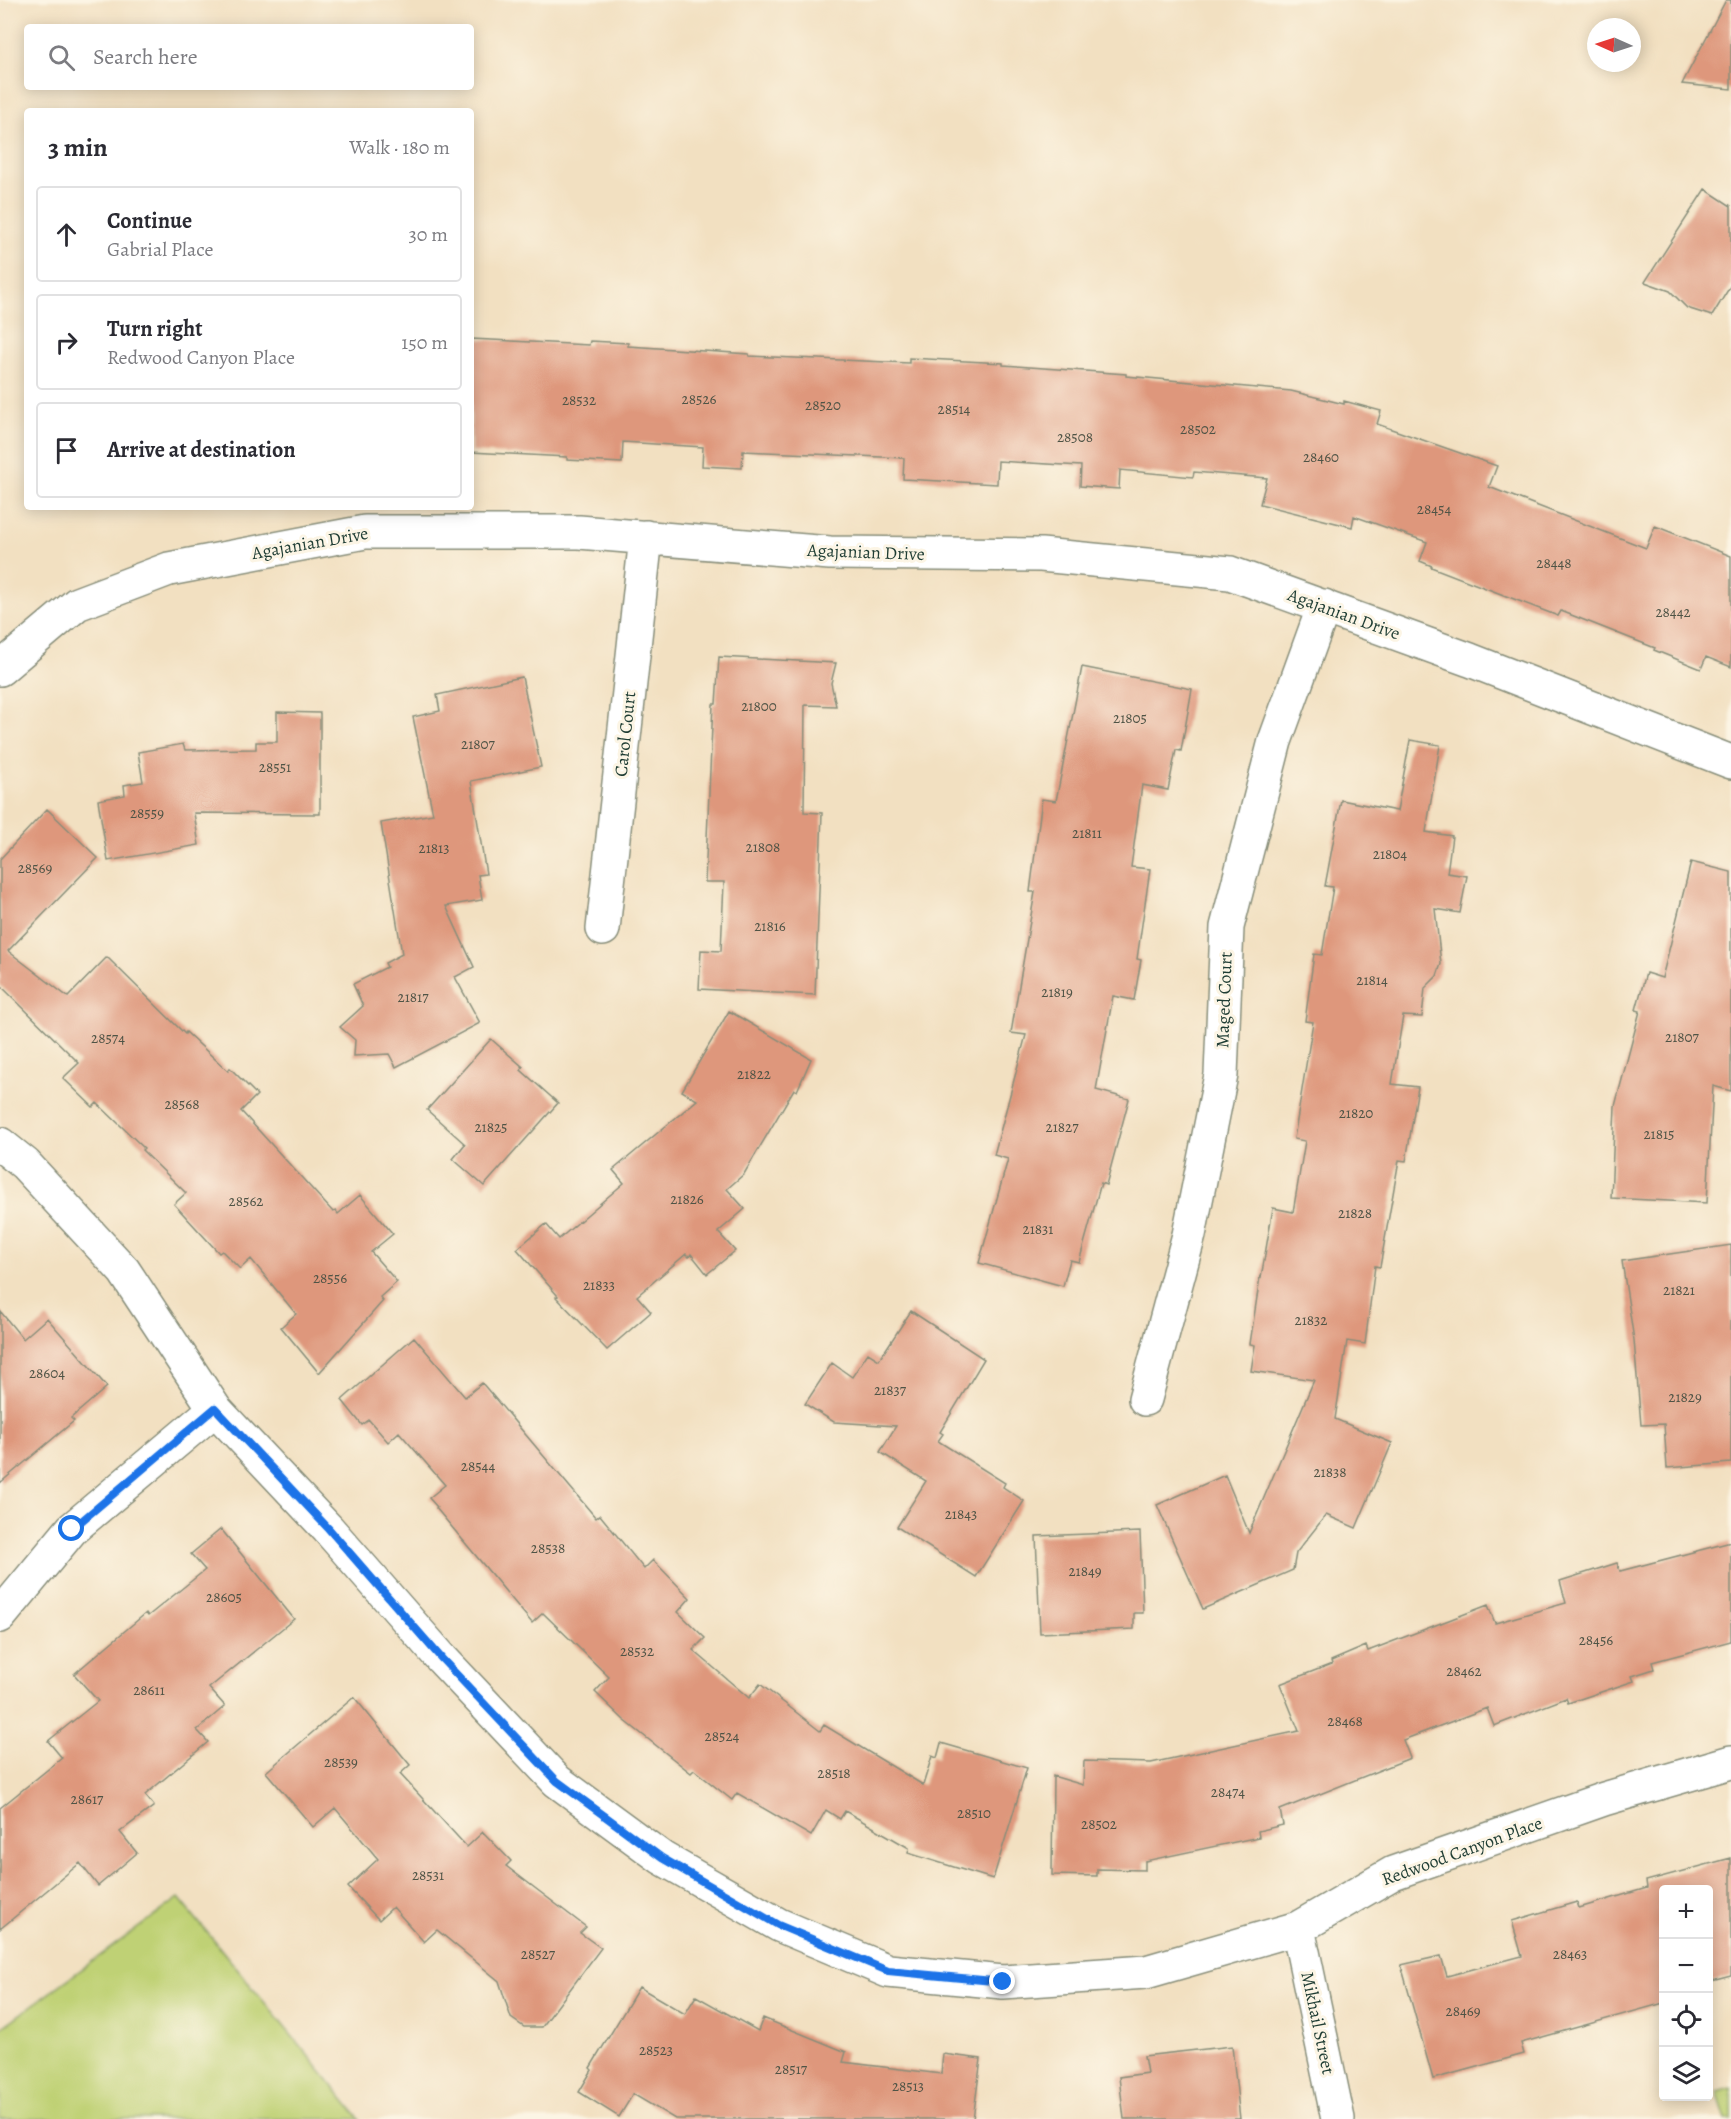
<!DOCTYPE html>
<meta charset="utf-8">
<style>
body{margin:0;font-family:Alegreya,serif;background:#f7f7f7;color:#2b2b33}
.controls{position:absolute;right:18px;bottom:18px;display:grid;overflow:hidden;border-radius:6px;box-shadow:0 3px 15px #0003}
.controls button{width:54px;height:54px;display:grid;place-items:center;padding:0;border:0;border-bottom:2px solid #e1e1e2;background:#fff;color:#2b2b33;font:30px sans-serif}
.compass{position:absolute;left:1587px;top:18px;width:54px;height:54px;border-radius:50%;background:#fff;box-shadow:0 3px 15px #0003;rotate:273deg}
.stop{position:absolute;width:18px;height:18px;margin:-14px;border:4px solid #1a73e8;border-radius:50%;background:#fff}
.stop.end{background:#1a73e8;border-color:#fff;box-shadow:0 2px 6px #0008}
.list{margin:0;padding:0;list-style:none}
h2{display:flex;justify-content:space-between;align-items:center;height:78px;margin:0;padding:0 24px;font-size:26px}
h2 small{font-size:20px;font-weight:400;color:#7c7c81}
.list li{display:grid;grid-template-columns:39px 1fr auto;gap:18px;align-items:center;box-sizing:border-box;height:96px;margin:0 12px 12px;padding:0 12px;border:2px solid #e1e1e2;border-radius:6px}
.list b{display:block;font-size:22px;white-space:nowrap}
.list p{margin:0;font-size:20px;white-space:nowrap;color:#7c7c81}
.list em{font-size:20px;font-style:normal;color:#7c7c81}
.icon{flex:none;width:33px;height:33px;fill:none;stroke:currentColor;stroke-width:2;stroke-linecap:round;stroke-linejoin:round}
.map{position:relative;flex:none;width:1731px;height:2119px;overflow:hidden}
.search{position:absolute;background:#fff;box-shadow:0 3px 15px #0003;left:24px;top:24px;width:450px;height:66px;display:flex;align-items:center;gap:15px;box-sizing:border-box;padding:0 21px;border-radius:6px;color:#7c7c81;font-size:22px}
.panel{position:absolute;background:#fff;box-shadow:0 3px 15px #0003;left:24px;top:108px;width:450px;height:402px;border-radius:6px}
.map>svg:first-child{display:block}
.green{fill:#bfd174;stroke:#6f8754;stroke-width:1.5}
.building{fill:#de977c}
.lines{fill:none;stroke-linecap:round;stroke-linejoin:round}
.street-casing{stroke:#888e7a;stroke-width:36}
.street{stroke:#fff;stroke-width:33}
.route{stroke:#1a73e8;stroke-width:8}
.labels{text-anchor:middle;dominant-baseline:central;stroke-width:6;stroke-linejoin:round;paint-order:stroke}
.number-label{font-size:15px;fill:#4f5446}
.street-label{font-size:18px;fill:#1f3d34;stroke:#fcf5e5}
</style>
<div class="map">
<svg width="1731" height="2119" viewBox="0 0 1731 2119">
<rect width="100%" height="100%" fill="#fcf5e5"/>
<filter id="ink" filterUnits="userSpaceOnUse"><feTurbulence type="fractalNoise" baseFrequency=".0167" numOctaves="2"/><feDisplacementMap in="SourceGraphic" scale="12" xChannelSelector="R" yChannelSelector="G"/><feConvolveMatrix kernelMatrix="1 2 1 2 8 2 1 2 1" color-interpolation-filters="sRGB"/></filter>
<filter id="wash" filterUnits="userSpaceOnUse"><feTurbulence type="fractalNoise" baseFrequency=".008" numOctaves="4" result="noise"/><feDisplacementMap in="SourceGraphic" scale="24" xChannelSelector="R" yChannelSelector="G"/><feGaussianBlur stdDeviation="1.35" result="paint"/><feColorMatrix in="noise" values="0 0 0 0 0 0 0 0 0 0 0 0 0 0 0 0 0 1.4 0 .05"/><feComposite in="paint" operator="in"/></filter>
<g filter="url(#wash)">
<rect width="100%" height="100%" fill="#f2e0c1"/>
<path class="green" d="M 179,1898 L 360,2119 L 0,2119 L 0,2029 Z
M 1731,2088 L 1731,2119 L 1726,2119 L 1717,2092 Z"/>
<g id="blocks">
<path class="building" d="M 1726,0 L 1731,0 L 1731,89 L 1682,84 Z
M 1705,189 L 1731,206 L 1731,285 L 1712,316 L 1687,308 L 1670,291 L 1645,282 Z
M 471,339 L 589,345 L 590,341 L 628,343 L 628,346 L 749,354 L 749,356 L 909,363 L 909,358 L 1003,363 L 1003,365 L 1126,374 L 1126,376 L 1291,391 L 1344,404 L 1344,401 L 1381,411 L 1377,424 L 1497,466 L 1489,487 L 1646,548 L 1655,526 L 1731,556 L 1731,667 L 1706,657 L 1701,669 L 1654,650 L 1655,648 L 1561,611 L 1558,616 L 1431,567 L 1432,566 L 1420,561 L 1427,542 L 1354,516 L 1352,527 L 1260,504 L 1267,478 L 1194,472 L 1193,477 L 1120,470 L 1119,489 L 1080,486 L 1081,466 L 998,461 L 997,484 L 903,479 L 904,458 L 743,451 L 742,468 L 702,466 L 703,447 L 623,442 L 622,463 L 567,460 L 567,457 L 471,452 Z
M 719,657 L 836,663 L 831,683 L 836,706 L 805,705 L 804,812 L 822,813 L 815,995 L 699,989 L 701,950 L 721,951 L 724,882 L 705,882 L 713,704 L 716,704 Z
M 1082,667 L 1192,689 L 1181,751 L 1176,750 L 1168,790 L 1142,785 L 1131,867 L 1150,869 L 1137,959 L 1141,960 L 1134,1000 L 1113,996 L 1096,1090 L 1129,1099 L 1106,1185 L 1101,1183 L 1079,1262 L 1070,1260 L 1063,1286 L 979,1263 L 1008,1159 L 994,1155 L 1026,1035 L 1011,1033 L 1035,892 L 1030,892 L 1042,799 L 1056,801 Z
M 522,677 L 541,767 L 471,781 L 486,874 L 478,875 L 482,900 L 446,906 L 474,967 L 455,977 L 480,1023 L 396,1067 L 389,1054 L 354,1056 L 355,1040 L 340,1027 L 363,1006 L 353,984 L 387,967 L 385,963 L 402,954 L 381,823 L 433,814 L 413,717 L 440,711 L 437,695 Z
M 277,712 L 320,713 L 320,814 L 194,813 L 199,845 L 108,861 L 98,800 L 125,795 L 124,785 L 143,782 L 138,752 L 183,744 L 185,750 L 256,749 L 256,742 L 277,742 Z
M 1410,740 L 1440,745 L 1426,832 L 1452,836 L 1447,873 L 1467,876 L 1460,913 L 1435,909 L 1441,964 L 1437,976 L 1425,988 L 1422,1017 L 1403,1016 L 1392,1084 L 1418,1087 L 1406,1161 L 1399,1160 L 1380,1267 L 1375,1266 L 1365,1344 L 1347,1341 L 1335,1419 L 1392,1443 L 1356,1528 L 1326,1515 L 1296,1553 L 1293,1570 L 1203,1609 L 1157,1505 L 1225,1475 L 1249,1533 L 1314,1380 L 1251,1371 L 1255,1345 L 1250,1344 L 1260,1277 L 1261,1278 L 1273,1208 L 1293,1212 L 1305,1141 L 1294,1139 L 1313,1022 L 1305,1021 L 1314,954 L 1322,955 L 1333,887 L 1325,886 L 1341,800 L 1397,811 Z
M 47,809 L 98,858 L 8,951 L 68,997 L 107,957 L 185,1034 L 186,1032 L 228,1071 L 230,1068 L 257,1095 L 241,1111 L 333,1212 L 336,1211 L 338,1214 L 360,1195 L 393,1234 L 371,1252 L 397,1282 L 380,1297 L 383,1301 L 319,1373 L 281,1327 L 296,1314 L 251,1259 L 240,1269 L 222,1251 L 219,1253 L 174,1204 L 186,1193 L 142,1150 L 144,1148 L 97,1103 L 93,1107 L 63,1078 L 79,1063 L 0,985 L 0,859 Z
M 1691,862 L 1731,872 L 1731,1091 L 1713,1086 L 1707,1203 L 1611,1198 L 1615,1106 L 1640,1011 L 1636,1010 L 1646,973 L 1662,978 Z
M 729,1011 L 811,1059 L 797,1091 L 794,1089 L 744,1174 L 727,1189 L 745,1209 L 718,1232 L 735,1251 L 707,1274 L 691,1254 L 689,1257 L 686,1254 L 637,1296 L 651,1312 L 607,1350 L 556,1297 L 558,1296 L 517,1249 L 546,1224 L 559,1239 L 624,1183 L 613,1170 L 697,1100 L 682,1091 Z
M 491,1039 L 523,1067 L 521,1070 L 558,1103 L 484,1186 L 453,1159 L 465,1144 L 427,1110 Z
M 1731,1245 L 1731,1463 L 1667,1468 L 1664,1424 L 1641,1425 L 1634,1340 L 1622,1261 Z
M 0,1311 L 23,1339 L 47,1318 L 107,1387 L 71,1418 L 74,1421 L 0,1483 Z
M 911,1311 L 984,1359 L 940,1432 L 943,1434 L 938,1441 L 1005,1483 L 1003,1487 L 1024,1501 L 976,1577 L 897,1527 L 926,1481 L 880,1452 L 896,1426 L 834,1422 L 805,1404 L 832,1363 L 852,1377 L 868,1353 L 879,1360 Z
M 414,1337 L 465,1397 L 482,1383 L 596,1518 L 600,1515 L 644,1569 L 653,1560 L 690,1598 L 678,1612 L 705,1638 L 693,1650 L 749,1698 L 760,1684 L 820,1731 L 824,1725 L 923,1785 L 932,1756 L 937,1758 L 941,1743 L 1027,1768 L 993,1879 L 908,1853 L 909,1848 L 845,1811 L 840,1819 L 826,1810 L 811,1836 L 737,1793 L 732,1800 L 694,1770 L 691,1773 L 624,1720 L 595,1692 L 609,1677 L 543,1613 L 532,1623 L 436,1508 L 437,1507 L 429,1498 L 445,1485 L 399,1432 L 388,1442 L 369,1420 L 362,1425 L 342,1400 Z
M 221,1529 L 294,1619 L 209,1688 L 225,1706 L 197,1730 L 208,1742 L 145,1795 L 154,1806 L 120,1832 L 137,1853 L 98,1886 L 80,1863 L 0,1929 L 0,1808 L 62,1758 L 48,1741 L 98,1701 L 74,1674 L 146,1613 L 148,1616 L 205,1570 L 191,1554 Z
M 1140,1532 L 1143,1613 L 1134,1613 L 1134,1629 L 1040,1633 L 1036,1536 Z
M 1731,1542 L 1731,1641 L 1652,1662 L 1654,1669 L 1632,1676 L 1634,1681 L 1568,1703 L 1566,1698 L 1494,1726 L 1487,1708 L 1403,1740 L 1410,1758 L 1280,1810 L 1283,1825 L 1258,1831 L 1259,1837 L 1145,1861 L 1145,1870 L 1097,1869 L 1097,1876 L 1052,1875 L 1053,1776 L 1083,1785 L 1084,1761 L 1151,1763 L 1299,1731 L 1280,1684 L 1332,1664 L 1331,1661 L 1366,1646 L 1368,1651 L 1488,1605 L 1495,1623 L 1566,1603 L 1560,1581 L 1617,1563 L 1620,1571 Z
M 354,1697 L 410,1765 L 400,1774 L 467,1847 L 483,1832 L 511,1861 L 506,1866 L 586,1927 L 580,1933 L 601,1948 L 542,2027 L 524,2027 L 511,2018 L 499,1981 L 437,1930 L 424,1942 L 393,1907 L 379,1920 L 348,1887 L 378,1859 L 335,1808 L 313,1827 L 266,1772 Z
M 1731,1858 L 1731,1976 L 1708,1982 L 1708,1890 L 1664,1890 L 1664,2003 L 1521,2043 L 1524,2054 L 1433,2079 L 1401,1965 L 1441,1956 L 1447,1976 L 1522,1956 L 1512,1921 L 1577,1902 L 1579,1908 L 1647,1888 L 1646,1881 Z
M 639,1987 L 685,2014 L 696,1996 L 758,2031 L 763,2018 L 846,2052 L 843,2062 L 941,2074 L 943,2054 L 981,2059 L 973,2119 L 675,2119 L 633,2094 L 619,2117 L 579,2092 L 592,2070 L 590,2068 Z
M 1232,2046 L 1240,2119 L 1124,2119 L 1119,2077 L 1147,2073 L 1144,2056 Z"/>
</g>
</g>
<g filter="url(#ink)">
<use href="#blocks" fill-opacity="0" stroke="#888e7a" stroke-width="1.5"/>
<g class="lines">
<defs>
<path id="street" d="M 0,669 L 77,604 L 169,569 L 365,532 L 579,532 L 830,553 L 1041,555 L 1230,573 L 1470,660 L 1731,762
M 603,929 L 646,537
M 0,1144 L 25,1164 L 124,1271 L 215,1409 L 328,1529 L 442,1659 L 557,1781 L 662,1858 L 779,1925 L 888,1971 L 1003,1982 L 1146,1972 L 1298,1928 L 1393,1873 L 1604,1799 L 1731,1762
M 1145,1399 L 1189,1235 L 1221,1075 L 1227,927 L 1275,741 L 1324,606
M 0,1616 L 72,1529 L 215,1409
M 1298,1928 L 1338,2119"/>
</defs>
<use href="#street" class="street-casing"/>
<use href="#street" class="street"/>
</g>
</g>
<g class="lines" filter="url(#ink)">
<path class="route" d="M 72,1529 L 215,1408 L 328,1528 L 442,1659 L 557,1781 L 662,1858 L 778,1925 L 888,1971 L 1003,1982"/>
</g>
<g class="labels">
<g class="number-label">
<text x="699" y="399">28526</text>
<text x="579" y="400">28532</text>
<text x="823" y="405">28520</text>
<text x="954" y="409">28514</text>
<text x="1198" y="429">28502</text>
<text x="1075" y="437">28508</text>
<text x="1321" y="457">28460</text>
<text x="1434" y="509">28454</text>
<text x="1554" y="563">28448</text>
<text x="1673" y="612">28442</text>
<text x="759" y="706">21800</text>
<text x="1130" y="718">21805</text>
<text x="478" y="744">21807</text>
<text x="275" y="767">28551</text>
<text x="147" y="813">28559</text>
<text x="1087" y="833">21811</text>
<text x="763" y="847">21808</text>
<text x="434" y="848">21813</text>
<text x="1390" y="854">21804</text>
<text x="35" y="868">28569</text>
<text x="770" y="926">21816</text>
<text x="1372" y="980">21814</text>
<text x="1057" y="992">21819</text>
<text x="413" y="997">21817</text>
<text x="1682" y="1037">21807</text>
<text x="108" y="1038">28574</text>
<text x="754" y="1074">21822</text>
<text x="182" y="1104">28568</text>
<text x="1356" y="1113">21820</text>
<text x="491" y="1127">21825</text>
<text x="1062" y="1127">21827</text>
<text x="1659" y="1134">21815</text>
<text x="687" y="1199">21826</text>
<text x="246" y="1201">28562</text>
<text x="1355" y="1213">21828</text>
<text x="1038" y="1229">21831</text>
<text x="330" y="1278">28556</text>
<text x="599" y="1285">21833</text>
<text x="1679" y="1290">21821</text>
<text x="1311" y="1320">21832</text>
<text x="47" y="1373">28604</text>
<text x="890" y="1390">21837</text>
<text x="1685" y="1397">21829</text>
<text x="478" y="1466">28544</text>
<text x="1330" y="1472">21838</text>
<text x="961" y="1514">21843</text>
<text x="548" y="1548">28538</text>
<text x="1085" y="1571">21849</text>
<text x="224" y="1597">28605</text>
<text x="1596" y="1640">28456</text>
<text x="637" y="1651">28532</text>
<text x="1464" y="1671">28462</text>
<text x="149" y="1690">28611</text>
<text x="1345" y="1721">28468</text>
<text x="722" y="1736">28524</text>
<text x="341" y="1762">28539</text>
<text x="834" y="1773">28518</text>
<text x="1228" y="1792">28474</text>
<text x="87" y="1799">28617</text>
<text x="974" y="1813">28510</text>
<text x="1099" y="1824">28502</text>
<text x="428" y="1875">28531</text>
<text x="538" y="1954">28527</text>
<text x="1570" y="1954">28463</text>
<text x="1463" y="2011">28469</text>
<text x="656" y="2050">28523</text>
<text x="791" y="2069">28517</text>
<text x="908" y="2086">28513</text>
</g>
<g class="street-label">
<text transform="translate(310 543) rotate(-10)">Agajanian Drive</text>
<text transform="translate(866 552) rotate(2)">Agajanian Drive</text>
<text transform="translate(1344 614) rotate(20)">Agajanian Drive</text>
<text transform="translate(625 734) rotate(-84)">Carol Court</text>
<text transform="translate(1224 1000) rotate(-88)">Maged Court</text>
<text transform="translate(1462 1851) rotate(-20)">Redwood Canyon Place</text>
<text transform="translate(1318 2023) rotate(78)">Mikhail Street</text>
</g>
</g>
</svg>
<div class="controls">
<button>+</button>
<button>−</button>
<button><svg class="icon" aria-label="locate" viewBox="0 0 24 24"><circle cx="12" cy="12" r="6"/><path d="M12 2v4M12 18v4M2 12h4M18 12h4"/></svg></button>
<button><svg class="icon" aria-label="layers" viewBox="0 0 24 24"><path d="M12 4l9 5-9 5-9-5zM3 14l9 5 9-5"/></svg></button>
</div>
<svg class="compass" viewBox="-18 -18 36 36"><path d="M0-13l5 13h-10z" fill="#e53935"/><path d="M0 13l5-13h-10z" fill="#7c7c81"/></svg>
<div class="stop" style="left:72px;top:1529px"></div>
<div class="stop end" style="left:1003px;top:1982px"></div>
<div class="search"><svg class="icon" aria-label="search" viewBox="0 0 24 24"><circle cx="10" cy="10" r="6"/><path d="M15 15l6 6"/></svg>Search here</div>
<section class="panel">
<h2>3 min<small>Walk · 180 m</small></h2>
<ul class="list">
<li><svg class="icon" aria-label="ahead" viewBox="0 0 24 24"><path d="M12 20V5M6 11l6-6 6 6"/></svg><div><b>Continue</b><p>Gabrial Place</p></div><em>30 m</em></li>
<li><svg class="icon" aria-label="right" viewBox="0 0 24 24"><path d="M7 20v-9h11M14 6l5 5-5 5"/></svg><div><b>Turn right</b><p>Redwood Canyon Place</p></div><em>150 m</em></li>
<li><svg class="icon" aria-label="arrive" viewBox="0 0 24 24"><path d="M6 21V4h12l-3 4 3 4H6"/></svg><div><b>Arrive at destination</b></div></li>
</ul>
</section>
</div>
